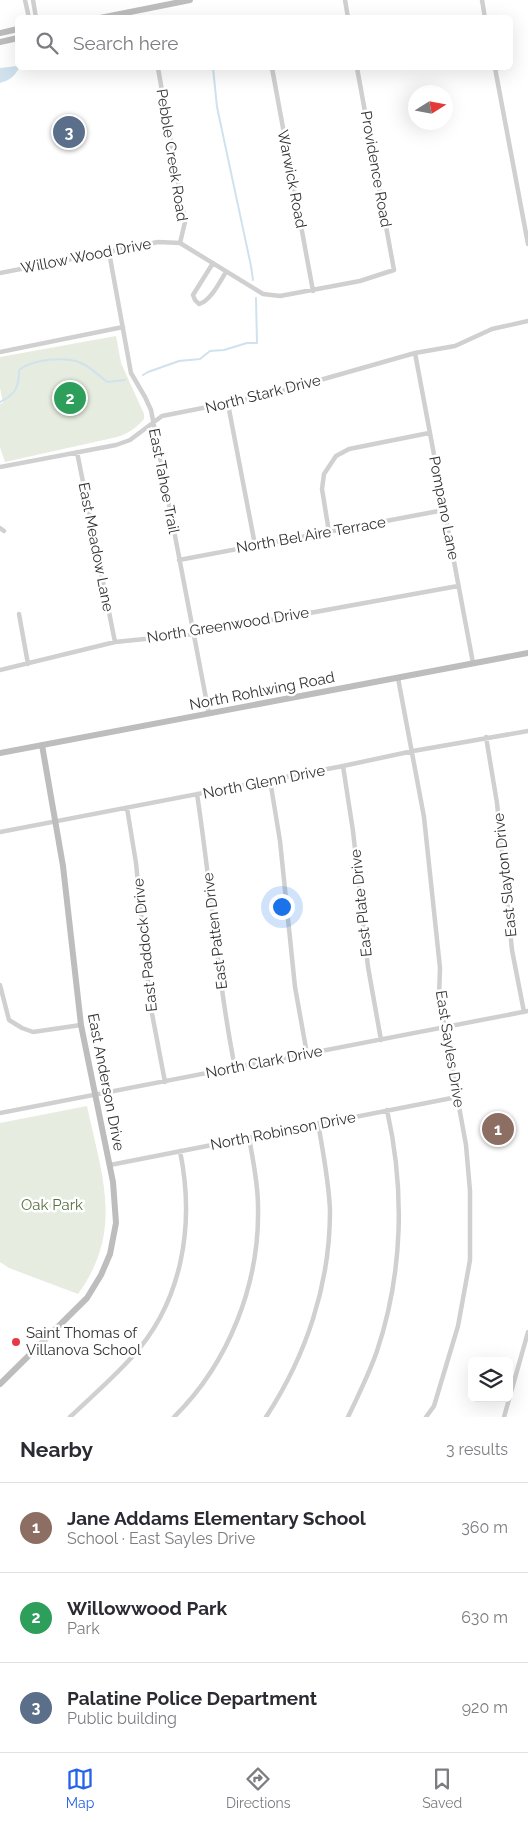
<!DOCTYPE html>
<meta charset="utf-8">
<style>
body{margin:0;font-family:Raleway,sans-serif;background:#f2f2f3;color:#2b2b33}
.controls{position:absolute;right:15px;bottom:15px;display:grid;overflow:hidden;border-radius:8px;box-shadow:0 5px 20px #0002}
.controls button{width:45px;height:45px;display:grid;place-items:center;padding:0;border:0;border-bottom:1px solid #e1e1e2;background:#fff;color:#2b2b33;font:25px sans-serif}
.compass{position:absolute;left:408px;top:85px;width:45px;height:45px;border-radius:50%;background:#fff;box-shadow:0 5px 20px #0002;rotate:79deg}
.you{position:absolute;left:281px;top:906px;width:18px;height:18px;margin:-12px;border:4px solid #fff;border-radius:50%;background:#1a73e8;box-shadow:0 0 0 8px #1a73e833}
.badge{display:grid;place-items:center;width:32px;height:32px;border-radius:50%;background:#2563eb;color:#fff;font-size:16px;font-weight:700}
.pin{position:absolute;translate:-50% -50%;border:2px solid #fff;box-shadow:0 1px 5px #0006}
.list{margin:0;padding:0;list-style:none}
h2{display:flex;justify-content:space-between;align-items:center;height:65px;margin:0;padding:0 20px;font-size:21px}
h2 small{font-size:16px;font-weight:400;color:#7c7c81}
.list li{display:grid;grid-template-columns:32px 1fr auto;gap:15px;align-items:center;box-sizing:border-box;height:90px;padding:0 20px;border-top:1px solid #e1e1e2}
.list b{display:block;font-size:19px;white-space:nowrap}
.list p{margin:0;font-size:16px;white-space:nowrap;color:#7c7c81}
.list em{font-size:16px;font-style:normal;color:#7c7c81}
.icon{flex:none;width:28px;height:28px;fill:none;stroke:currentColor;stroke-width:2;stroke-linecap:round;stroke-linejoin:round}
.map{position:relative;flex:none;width:528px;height:1417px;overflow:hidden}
.search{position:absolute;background:#fff;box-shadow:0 5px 20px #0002;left:15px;right:15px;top:15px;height:55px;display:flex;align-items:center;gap:12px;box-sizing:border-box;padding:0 18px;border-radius:8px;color:#7c7c81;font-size:19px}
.sheet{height:335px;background:#fff}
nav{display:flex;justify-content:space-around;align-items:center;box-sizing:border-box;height:70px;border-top:1px solid #e1e1e2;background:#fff;font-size:14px;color:#7c7c81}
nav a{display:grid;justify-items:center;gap:2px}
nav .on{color:#2563eb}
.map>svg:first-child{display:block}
.green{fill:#e6ecdf}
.water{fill:#cfe2ee}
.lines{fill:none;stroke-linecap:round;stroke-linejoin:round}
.stream{stroke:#cfe2ee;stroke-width:2}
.street{stroke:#d0d0d0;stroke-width:4.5}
.secondary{stroke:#bdbdbd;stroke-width:6}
.poi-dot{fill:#e63946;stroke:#fff;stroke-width:2}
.labels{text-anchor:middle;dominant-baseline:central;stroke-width:5;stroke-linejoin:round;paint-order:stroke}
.street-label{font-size:15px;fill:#333;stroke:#fff}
.park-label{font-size:15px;fill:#56703f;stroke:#fff}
.poi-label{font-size:15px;fill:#333;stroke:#fff;text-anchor:start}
</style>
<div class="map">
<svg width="528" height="1417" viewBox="0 0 528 1417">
<rect width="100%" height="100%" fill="#fff"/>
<path class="green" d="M 116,336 L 121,363 L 144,414 L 144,419 C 137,427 128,434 117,437 L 5,462 L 0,447 L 0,404 L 3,403 L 0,388 L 0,357 Z
M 87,1106 C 102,1177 124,1230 78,1294 L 9,1268 L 0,1262 L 0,1123 Z"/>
<path class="water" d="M 17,66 L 19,68 C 14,77 10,80 0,83 L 0,68 Z"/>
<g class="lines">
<path class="stream" d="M 213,68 L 217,107 L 251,266 L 253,280
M 143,375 L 148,372 L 179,361 L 200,359 L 210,351 L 224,350 L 247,343 L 257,343 L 256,298
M 0,402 C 16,394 19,387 19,370 C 32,359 66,356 81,363 C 91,367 99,376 107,382 L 125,380"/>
<path class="street" d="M 25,0 L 29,18
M 33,0 L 36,18
M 345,0 L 348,18
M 482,0 L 485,18
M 158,68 L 185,222 L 180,243
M 272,68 L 313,291
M 495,68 L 528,244
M 109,252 L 131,373 L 145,397 L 151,410 L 209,714
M 213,263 L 193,295 L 195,300 L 199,304 C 211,301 220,281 226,272
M 0,273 L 158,242 L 180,243 L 263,294 L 280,296 L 360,281 L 394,270 L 357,68
M 0,352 L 123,327
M 415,353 L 473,663
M 228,404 L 255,545
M 77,452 L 115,642
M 0,467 L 116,445 L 130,440 L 162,416 L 264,396 L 415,353 L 455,346 L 492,329 L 528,321
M 0,528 L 4,531
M 329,532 L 322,489 L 324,474 L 336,456 L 349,449 L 429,433
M 179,560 L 444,510
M 19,614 L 28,664
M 0,670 L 115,642 L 194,634 L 458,586
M 398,678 L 424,817 L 440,968 L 439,997 L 466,1145 L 470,1191 L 470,1260 L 458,1326 L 434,1406 L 426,1417
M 486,737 L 497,803 L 512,950 L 524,1012
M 343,766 L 353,831 L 368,967 L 381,1040
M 270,780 L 280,841 L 295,987 L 307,1054
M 197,794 C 211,885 217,977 235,1068
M 127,808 L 136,863 L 150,1003 L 165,1082
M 0,832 L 343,766 L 413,751 L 528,731
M 0,985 L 9,1020 L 22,1028 L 33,1032 L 81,1025
M 0,1113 L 528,1011
M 110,1165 L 457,1097
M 70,1417 C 90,1398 112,1379 131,1358 C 183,1302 195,1224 180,1151
M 174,1417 C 229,1363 260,1283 258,1206 C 258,1183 253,1160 249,1138
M 266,1417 C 306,1356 330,1285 330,1211 C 329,1182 323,1152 318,1123
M 348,1417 C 358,1396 369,1374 377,1351 C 403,1273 405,1190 387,1110
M 504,1417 L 528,1332"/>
<path class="secondary" d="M 100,18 L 190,0
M 0,33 L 18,29
M 0,42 L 18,38
M 0,753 L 528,653
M 0,1384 L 87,1298 L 101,1275 L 110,1254 L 116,1223 L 113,1182 L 81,1025 L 63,866 L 42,745"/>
</g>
<circle class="poi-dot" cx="16" cy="1342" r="5"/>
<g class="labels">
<g class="street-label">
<text transform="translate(172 155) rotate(81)">Pebble Creek Road</text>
<text transform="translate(376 169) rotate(80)">Providence Road</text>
<text transform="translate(292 179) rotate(79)">Warwick Road</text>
<text transform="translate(86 256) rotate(-11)">Willow Wood Drive</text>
<text transform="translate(263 394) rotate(-14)">North Stark Drive</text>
<text transform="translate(164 481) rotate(79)">East Tahoe Trail</text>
<text transform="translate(444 508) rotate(79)">Pompano Lane</text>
<text transform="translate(311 535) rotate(-10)">North Bel Aire Terrace</text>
<text transform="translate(96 547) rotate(79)">East Meadow Lane</text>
<text transform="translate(228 625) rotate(-9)">North Greenwood Drive</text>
<text transform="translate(262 691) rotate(-11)">North Rohlwing Road</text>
<text transform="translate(264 782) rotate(-11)">North Glenn Drive</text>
<text transform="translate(505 875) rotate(-96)">East Slayton Drive</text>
<text transform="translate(361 903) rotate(-96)">East Plate Drive</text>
<text transform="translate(215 931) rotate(-97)">East Patten Drive</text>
<text transform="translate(145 945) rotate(-96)">East Paddock Drive</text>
<text transform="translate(450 1049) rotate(81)">East Sayles Drive</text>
<text transform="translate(264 1062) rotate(-11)">North Clark Drive</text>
<text transform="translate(106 1082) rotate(79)">East Anderson Drive</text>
<text transform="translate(283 1131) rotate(-11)">North Robinson Drive</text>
</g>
<g class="park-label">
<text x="52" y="1205">Oak Park</text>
</g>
<g class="poi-label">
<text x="26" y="1333">Saint Thomas of<tspan x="26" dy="17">Villanova School</tspan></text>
</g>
</g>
</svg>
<div class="controls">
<button><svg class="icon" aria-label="layers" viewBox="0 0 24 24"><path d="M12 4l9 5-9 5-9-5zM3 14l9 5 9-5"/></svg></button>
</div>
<svg class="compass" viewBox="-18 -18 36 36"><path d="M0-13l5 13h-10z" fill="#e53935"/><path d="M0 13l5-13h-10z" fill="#7c7c81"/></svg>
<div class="you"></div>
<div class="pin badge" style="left:498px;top:1129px;background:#8d6e63">1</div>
<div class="pin badge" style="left:70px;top:398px;background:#2e9e5b">2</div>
<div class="pin badge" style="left:69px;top:132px;background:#5c6f8a">3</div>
<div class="search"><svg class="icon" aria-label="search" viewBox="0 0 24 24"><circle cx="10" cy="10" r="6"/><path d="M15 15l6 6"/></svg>Search here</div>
</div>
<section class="sheet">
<h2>Nearby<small>3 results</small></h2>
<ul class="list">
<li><span class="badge" style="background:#8d6e63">1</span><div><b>Jane Addams Elementary School</b><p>School · East Sayles Drive</p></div><em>360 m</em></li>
<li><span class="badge" style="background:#2e9e5b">2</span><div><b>Willowwood Park</b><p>Park</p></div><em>630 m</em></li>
<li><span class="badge" style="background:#5c6f8a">3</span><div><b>Palatine Police Department</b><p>Public building</p></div><em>920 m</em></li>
</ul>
</section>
<nav>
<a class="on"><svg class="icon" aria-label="map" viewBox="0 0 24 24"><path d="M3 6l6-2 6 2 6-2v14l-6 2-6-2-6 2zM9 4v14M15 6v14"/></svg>Map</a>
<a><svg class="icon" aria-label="directions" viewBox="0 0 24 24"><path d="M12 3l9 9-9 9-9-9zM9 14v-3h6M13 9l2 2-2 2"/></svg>Directions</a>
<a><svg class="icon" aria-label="saved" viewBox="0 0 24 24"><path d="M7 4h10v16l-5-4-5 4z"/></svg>Saved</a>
</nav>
